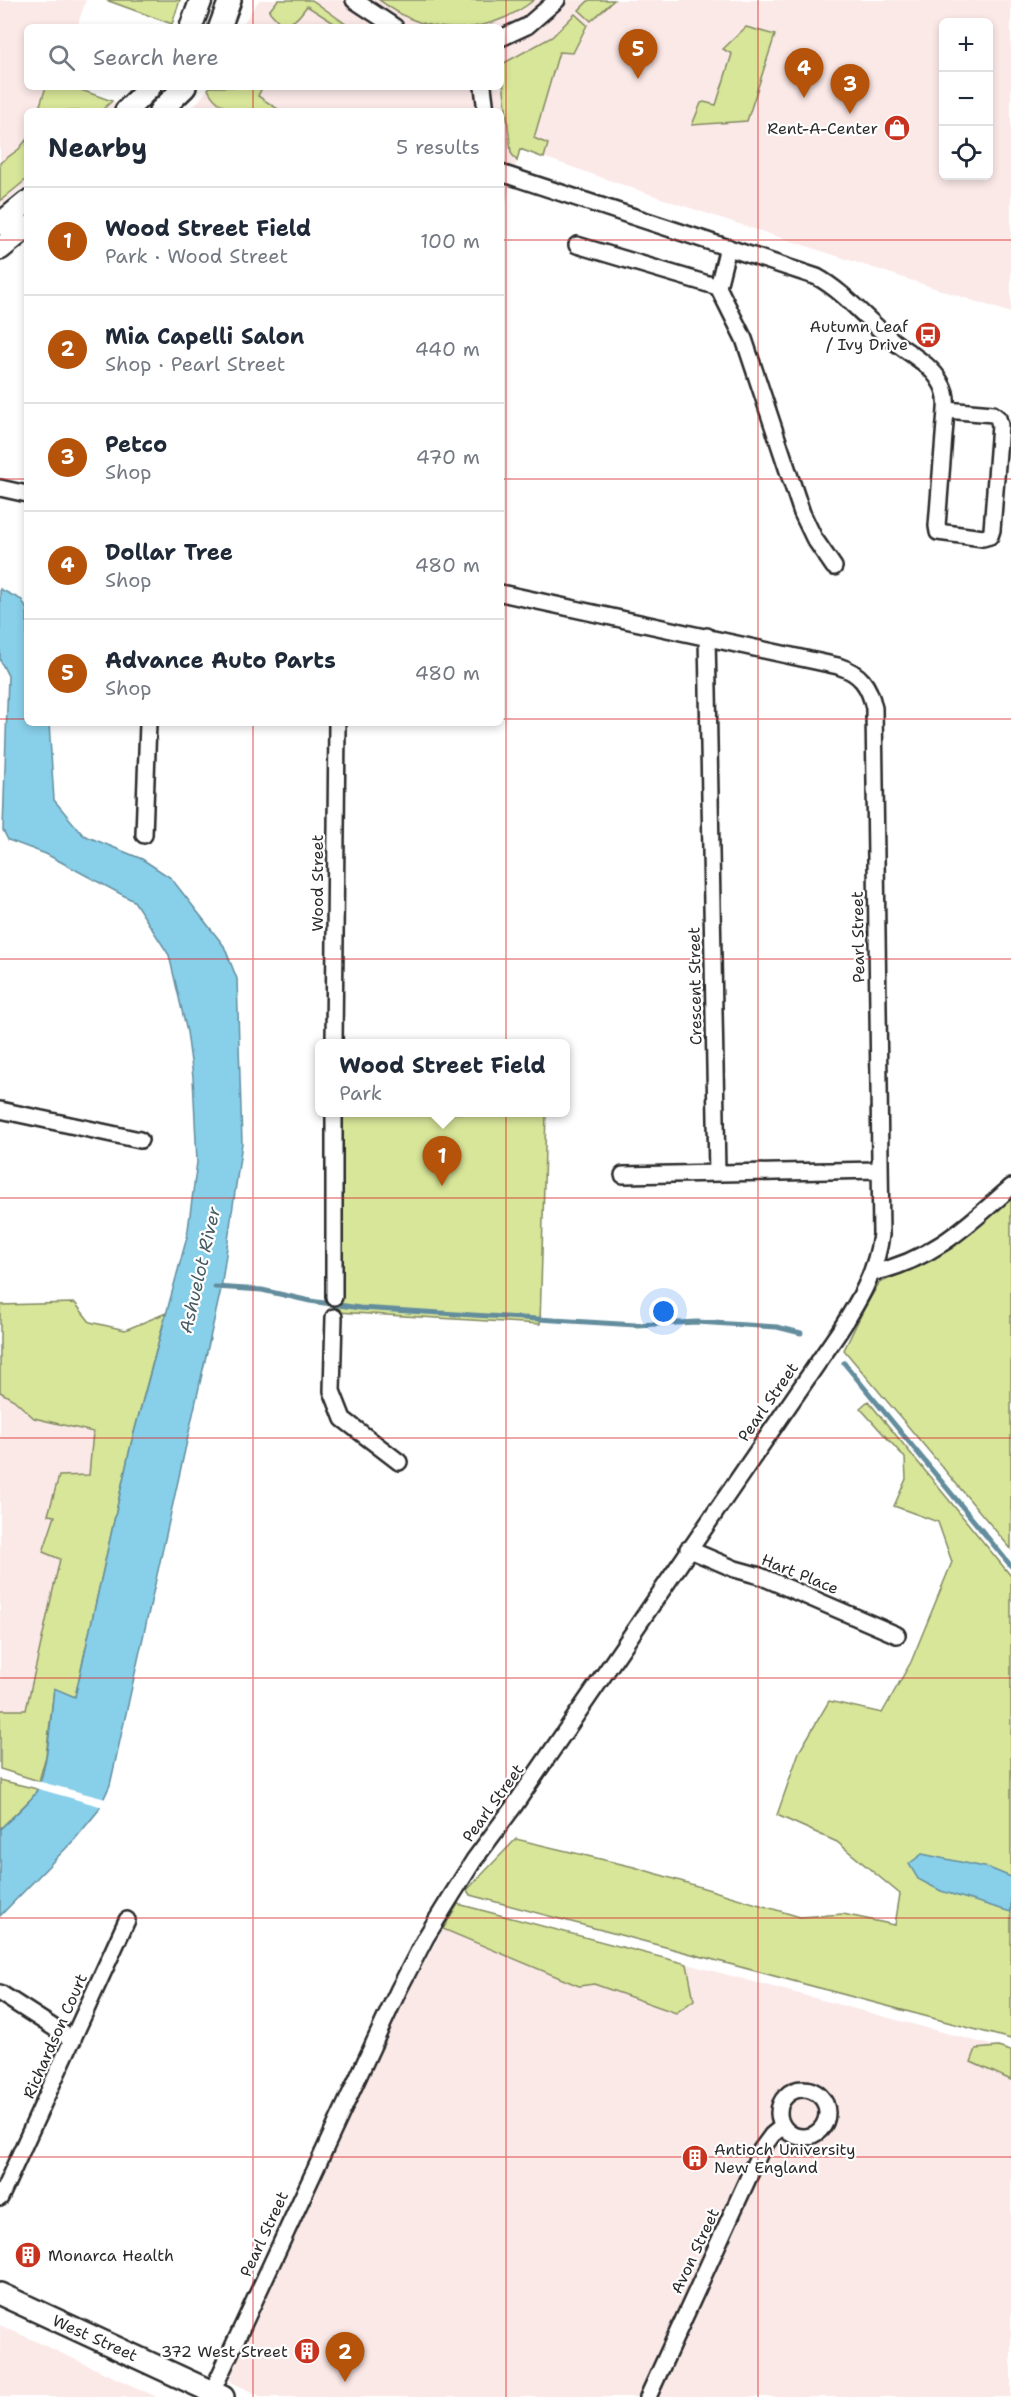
<!DOCTYPE html>
<meta charset="utf-8">
<style>
body{margin:0;font-family:"Shantell Sans",sans-serif;background:#f6f6f7;color:#1f2937}
.controls{position:absolute;right:18px;top:18px;display:grid;overflow:hidden;border-radius:9px;box-shadow:0 3px 9px #0003}
.controls button{width:54px;height:54px;display:grid;place-items:center;padding:0;border:0;border-bottom:2px solid #e0e1e3;background:#fff;color:#1f2937;font:30px sans-serif}
.you{position:absolute;left:664px;top:1312px;width:21px;height:21px;margin:-15px;border:4px solid #fff;border-radius:50%;background:#1a73e8;box-shadow:0 0 0 9px #1a73e833}
.badge{display:grid;place-items:center;width:39px;height:39px;border-radius:50%;background:#b45309;color:#fff;font-size:20px;font-weight:700}
.pin{position:absolute;translate:-50% -50px;filter:drop-shadow(0 2px 3px #0008)}
.pin::after{content:'';position:absolute;top:32px;width:21px;height:18px;background:inherit;clip-path:polygon(0 0,100% 0,50% 100%)}
.popup{position:absolute;left:315px;top:1039px;width:255px;height:78px;box-sizing:border-box;display:grid;place-content:center;border-radius:9px;background:#fff;filter:drop-shadow(0 2px 4px #0005);font-size:20px;white-space:nowrap;color:#747a83}
.popup b{font-size:22px;color:#1f2937}
.popup::after{content:'';position:absolute;left:50%;top:100%;margin-left:-12px;border:12px solid transparent;border-top-color:#fff}
.list{margin:0;padding:0;list-style:none}
h2{display:flex;justify-content:space-between;align-items:center;height:78px;margin:0;padding:0 24px;font-size:26px}
h2 small{font-size:20px;font-weight:400;color:#747a83}
.list li{display:grid;grid-template-columns:39px 1fr auto;gap:18px;align-items:center;box-sizing:border-box;height:108px;padding:0 24px;border-top:2px solid #e0e1e3}
.list b{display:block;font-size:22px;white-space:nowrap}
.list p{margin:0;font-size:20px;white-space:nowrap;color:#747a83}
.list em{font-size:20px;font-style:normal;color:#747a83}
.icon{flex:none;width:33px;height:33px;fill:none;stroke:currentColor;stroke-width:2;stroke-linecap:round;stroke-linejoin:round}
.map{position:relative;flex:none;width:1011px;height:2397px;overflow:hidden}
.search{position:absolute;background:#fff;box-shadow:0 3px 9px #0003;left:24px;top:24px;width:480px;height:66px;display:flex;align-items:center;gap:15px;box-sizing:border-box;padding:0 21px;border-radius:9px;color:#747a83;font-size:22px}
.panel{position:absolute;background:#fff;box-shadow:0 3px 9px #0003;left:24px;top:108px;width:480px;height:618px;border-radius:9px}
.map>svg:first-child{display:block}
.built{fill:#fbe9e8;fill-rule:evenodd}
.green{fill:#d8e699;stroke:#828862;stroke-width:1.5}
.water{fill:#88cfe9;stroke:#638d9d;stroke-width:1.5}
.pier{fill:#fff}
.lines{fill:none;stroke-linecap:round;stroke-linejoin:round}
.stream{stroke:#638d9d;stroke-width:5}
.street-casing{stroke:#2b2b2b;stroke-width:20}
.secondary-casing{stroke:#2b2b2b;stroke-width:26}
.street{stroke:#fff;stroke-width:15}
.secondary{stroke:#fff;stroke-width:21}
.grid{fill:none;stroke:#d62828;stroke-width:1.5;stroke-opacity:0.55}
.labels{text-anchor:middle;dominant-baseline:central;stroke-width:4.5;stroke-linejoin:round;paint-order:stroke}
.poi-label{font-size:16px;fill:#2b2b2b;stroke:#fff;text-anchor:end}
.street-label{font-size:16px;fill:#2b2b2b;stroke:#fff}
.water-label{font-size:18px;font-style:italic;fill:#475c64;stroke:#fff}
</style>
<div class="map">
<svg width="1011" height="2397" viewBox="0 0 1011 2397">
<rect width="100%" height="100%" fill="#fff"/>
<filter id="ink" filterUnits="userSpaceOnUse"><feTurbulence type="fractalNoise" baseFrequency=".0167" numOctaves="2"/><feDisplacementMap in="SourceGraphic" scale="12" xChannelSelector="R" yChannelSelector="G"/><feConvolveMatrix kernelMatrix="1 2 1 2 8 2 1 2 1" color-interpolation-filters="sRGB"/></filter>
<g filter="url(#ink)">
<path class="built" d="M 0,0 L 86,0 L 77,27 L 27,27 L 27,87 L 73,87 L 118,103 L 109,111 L 27,111 L 27,184 L 0,206 Z
M 259,0 L 1011,0 L 1011,313 L 678,204 L 520,149 L 501,220 L 501,111 L 190,111 L 210,87 L 501,87 L 501,27 L 241,27 ZM 944,22 L 988,22 L 988,176 L 944,176 Z
M 0,1392 L 14,1400 L 34,1418 L 93,1432 L 89,1475 L 48,1515 L 56,1516 L 60,1558 L 26,1710 L 0,1710 Z
M 443,1929 L 579,1986 L 594,1984 L 676,2013 L 692,1982 L 687,1964 L 998,2047 L 976,2049 L 995,2074 L 1011,2080 L 1011,2397 L 262,2397 L 231,2382 L 229,2373 L 298,2229 L 397,2012 Z
M 0,2325 L 157,2397 L 0,2397 Z"/>
<path class="green" d="M 106,0 L 180,0 L 172,24 Z
M 278,0 L 312,0 L 350,27 L 340,27 L 307,6 C 299,16 295,25 280,23 L 269,11 Z
M 379,0 L 534,0 C 500,27 452,37 411,19 C 400,15 389,7 379,0 Z
M 589,0 L 614,0 L 591,21 L 579,10 Z
M 575,14 L 587,25 L 573,53 L 559,52 L 534,138 L 548,144 L 544,158 L 520,149 L 517,161 L 511,153 L 502,72 L 504,63 L 552,37 Z
M 746,27 L 775,35 L 747,121 L 692,125 L 701,103 L 704,102 L 716,105 L 732,54 L 723,49 Z
M 46,87 L 73,87 L 112,101 L 101,111 L 38,111 Z
M 210,87 L 256,87 L 261,90 L 258,96 L 281,111 C 255,111 221,118 208,89 Z
M 27,139 L 27,179 L 0,201 L 0,163 L 19,149 Z
M 342,1113 L 546,1113 L 540,1324 L 337,1312 Z
M 1011,1197 L 1011,1549 L 844,1350 L 865,1307 L 879,1283 L 915,1268 L 953,1248 Z
M 75,1303 L 90,1322 L 125,1330 L 166,1313 L 131,1444 L 75,1697 L 54,1689 L 46,1756 L 39,1781 L 0,1769 L 0,1710 L 26,1710 L 60,1559 L 43,1552 L 55,1516 L 48,1515 L 59,1476 L 89,1475 L 93,1432 L 34,1418 L 14,1400 L 0,1392 L 0,1305 Z
M 868,1401 L 1011,1576 L 1011,2039 L 470,1895 L 467,1890 L 516,1839 L 634,1867 L 800,1917 L 843,1914 L 895,1925 L 900,1894 L 837,1842 L 777,1815 L 799,1752 L 829,1701 L 882,1713 L 911,1662 L 952,1562 L 938,1522 L 894,1506 L 906,1479 L 905,1458 L 860,1408 Z
M 0,1780 L 37,1789 L 34,1796 L 0,1829 Z
M 458,1904 L 687,1964 L 694,2000 L 676,2013 L 594,1984 L 579,1986 L 443,1929 Z
M 998,2047 L 1011,2051 L 1011,2080 L 971,2062 L 976,2049 Z"/>
<path class="water" d="M 0,589 L 22,600 L 27,610 L 27,723 L 49,723 L 54,800 L 83,835 L 142,859 L 171,878 L 224,946 L 237,979 L 242,1143 L 221,1289 L 110,1785 L 98,1811 L 75,1839 L 0,1916 L 0,1829 C 11,1818 25,1807 34,1795 C 48,1776 51,1713 54,1688 L 75,1697 L 131,1444 L 187,1237 L 197,1162 L 193,1077 L 187,1032 L 169,955 L 134,901 L 46,854 L 8,840 L 3,830 L 8,676 L 0,660 Z
M 922,1854 L 989,1868 L 1011,1877 L 1011,1912 L 941,1891 L 918,1879 L 909,1864 Z"/>
<path class="pier" d="M 37,1781 L 106,1799 L 105,1801 L 103,1807 L 35,1788 Z"/>
<g class="lines">
<path class="stream" d="M 215,1287 L 262,1290 L 310,1301 L 360,1308 L 636,1325 L 697,1322 L 777,1327 L 801,1333
M 844,1363 L 1011,1566"/>
<defs>
<path id="street" d="M 354,0 L 395,27
M 501,38 L 527,26 L 557,0
M 483,87 L 486,111
M 501,173 L 817,277 C 846,293 866,320 892,340 C 908,353 931,364 941,383 C 946,391 947,400 946,410 L 937,526 L 938,532 L 983,538 L 990,536 L 992,530 L 1000,425 L 998,418 L 993,414 L 946,410
M 577,245 L 718,287 L 744,339 L 802,513 L 814,538 L 834,567
M 718,287 L 728,247
M 0,488 L 27,494
M 707,636 L 717,1173
M 144,835 L 148,723
M 334,1044 L 337,723
M 0,1110 L 140,1140
M 334,1112 L 334,1297
M 623,1175 L 879,1170
M 872,1273 C 932,1260 967,1226 1011,1187
M 334,1317 L 332,1391 L 343,1419 L 399,1462
M 688,1549 L 735,1569 L 760,1576 L 897,1635
M 0,1993 L 73,2040
M779 2113a24 24 0 1 1 48 0a24 24 0 1 1-48 0Z
M 0,2198 L 127,1920
M 212,2392 L 399,1989 L 426,1937 L 452,1895 L 474,1860 L 514,1806 L 839,1332 C 859,1301 876,1273 881,1235 L 874,708 C 869,685 860,673 838,666 L 501,593
M 648,2397 L 761,2150 L 772,2135 L 783,2126"/>
<path id="secondary" d="M 191,27 L 201,0
M 220,27 L 230,0
M 126,111 L 150,87
M 160,111 L 185,87
M 0,224 L 27,202
M 0,249 L 27,227
M 0,2294 L 223,2397"/>
</defs>
<use href="#street" class="street-casing"/>
<use href="#secondary" class="secondary-casing"/>
<use href="#street" class="street"/>
<use href="#secondary" class="secondary"/>
</g>
</g>
<path class="grid" d="M 253,0 L 253,27M 506,0 L 506,2397M 758,0 L 758,2397M 253,87 L 253,111M 0,240 L 27,240M 501,240 L 1011,240M 0,479 L 27,479M 501,479 L 1011,479M 0,719 L 27,719M 501,719 L 1011,719M 253,723 L 253,2397M 0,959 L 1011,959M 0,1198 L 1011,1198M 0,1438 L 1011,1438M 0,1678 L 1011,1678M 0,1918 L 1011,1918M 0,2157 L 1011,2157"/>
<defs>
<symbol id="shop-disc" viewBox="-11 -11 22 22"><circle r="9.5" fill="#c8321e" stroke="#fff"/><path d="M-5-2.5h2.3a2.7 3.5 0 0 1 5.4 0H5L5.5 6h-11ZM-1.5-2.5h3a1.5 2.3 0 0 0-3 0Z" fill="#fff"/></symbol>
<symbol id="bus-disc" viewBox="-11 -11 22 22"><circle r="9.5" fill="#c8321e" stroke="#fff"/><path d="M-5-6H5V4H4V6H2V4H-2V6H-4V4H-5ZM-3.5-4V0h7V-4ZM-3.5 1.2v1.5H-2V1.2ZM2 1.2v1.5H3.5V1.2Z" fill="#fff"/></symbol>
<symbol id="building-disc" viewBox="-11 -11 22 22"><circle r="9.5" fill="#c8321e" stroke="#fff"/><path d="M-4-6H4V6H1V3H-1V6H-4ZM-2.5-4.3h1.7v1.8h-1.7ZM.8-4.3h1.7v1.8H.8ZM-2.5-1h1.7V.8h-1.7ZM.8-1h1.7V.8H.8Z" fill="#fff"/></symbol>
</defs>
<g fill-rule="evenodd">
<use href="#shop-disc" x="882" y="113" width="30" height="30"/>
<use href="#bus-disc" x="913" y="320" width="30" height="30"/>
<use href="#building-disc" x="680" y="2143" width="30" height="30"/>
<use href="#building-disc" x="13" y="2240" width="30" height="30"/>
<use href="#building-disc" x="292" y="2336" width="30" height="30"/>
</g>
<g class="labels">
<g class="poi-label">
<text x="878" y="128">Rent-A-Center</text>
<text x="908" y="326">Autumn Leaf<tspan x="908" dy="18">/ Ivy Drive</tspan></text>
<text x="714" y="2149" text-anchor="start">Antioch University<tspan x="714" dy="18">New England</tspan></text>
<text x="48" y="2255" text-anchor="start">Monarca Health</text>
<text x="288" y="2351">372 West Street</text>
</g>
<g class="street-label">
<text transform="translate(317 883) rotate(-90)">Wood Street</text>
<text transform="translate(858 937) rotate(-91)">Pearl Street</text>
<text transform="translate(695 986) rotate(-91)">Crescent Street</text>
<text transform="translate(768 1402) rotate(-55)">Pearl Street</text>
<text transform="translate(800 1574) rotate(22)">Hart Place</text>
<text transform="translate(493 1803) rotate(-54)">Pearl Street</text>
<text transform="translate(55 2036) rotate(-66)">Richardson Court</text>
<text transform="translate(264 2234) rotate(-65)">Pearl Street</text>
<text transform="translate(695 2251) rotate(-65)">Avon Street</text>
<text transform="translate(95 2338) rotate(24)">West Street</text>
</g>
<g class="water-label">
<text transform="translate(200 1270) rotate(-77)">Ashuelot River</text>
</g>
</g>
</svg>
<div class="controls">
<button>+</button>
<button>−</button>
<button><svg class="icon" aria-label="locate" viewBox="0 0 24 24"><circle cx="12" cy="12" r="6"/><path d="M12 2v4M12 18v4M2 12h4M18 12h4"/></svg></button>
</div>
<div class="you"></div>
<div class="pin badge" style="left:442px;top:1186px">1</div>
<div class="popup"><b>Wood Street Field</b>Park</div>
<div class="pin badge" style="left:345px;top:2382px">2</div>
<div class="pin badge" style="left:850px;top:114px">3</div>
<div class="pin badge" style="left:804px;top:98px">4</div>
<div class="pin badge" style="left:638px;top:79px">5</div>
<div class="search"><svg class="icon" aria-label="search" viewBox="0 0 24 24"><circle cx="10" cy="10" r="6"/><path d="M15 15l6 6"/></svg>Search here</div>
<section class="panel">
<h2>Nearby<small>5 results</small></h2>
<ul class="list">
<li><span class="badge">1</span><div><b>Wood Street Field</b><p>Park · Wood Street</p></div><em>100 m</em></li>
<li><span class="badge">2</span><div><b>Mia Capelli Salon</b><p>Shop · Pearl Street</p></div><em>440 m</em></li>
<li><span class="badge">3</span><div><b>Petco</b><p>Shop</p></div><em>470 m</em></li>
<li><span class="badge">4</span><div><b>Dollar Tree</b><p>Shop</p></div><em>480 m</em></li>
<li><span class="badge">5</span><div><b>Advance Auto Parts</b><p>Shop</p></div><em>480 m</em></li>
</ul>
</section>
</div>
